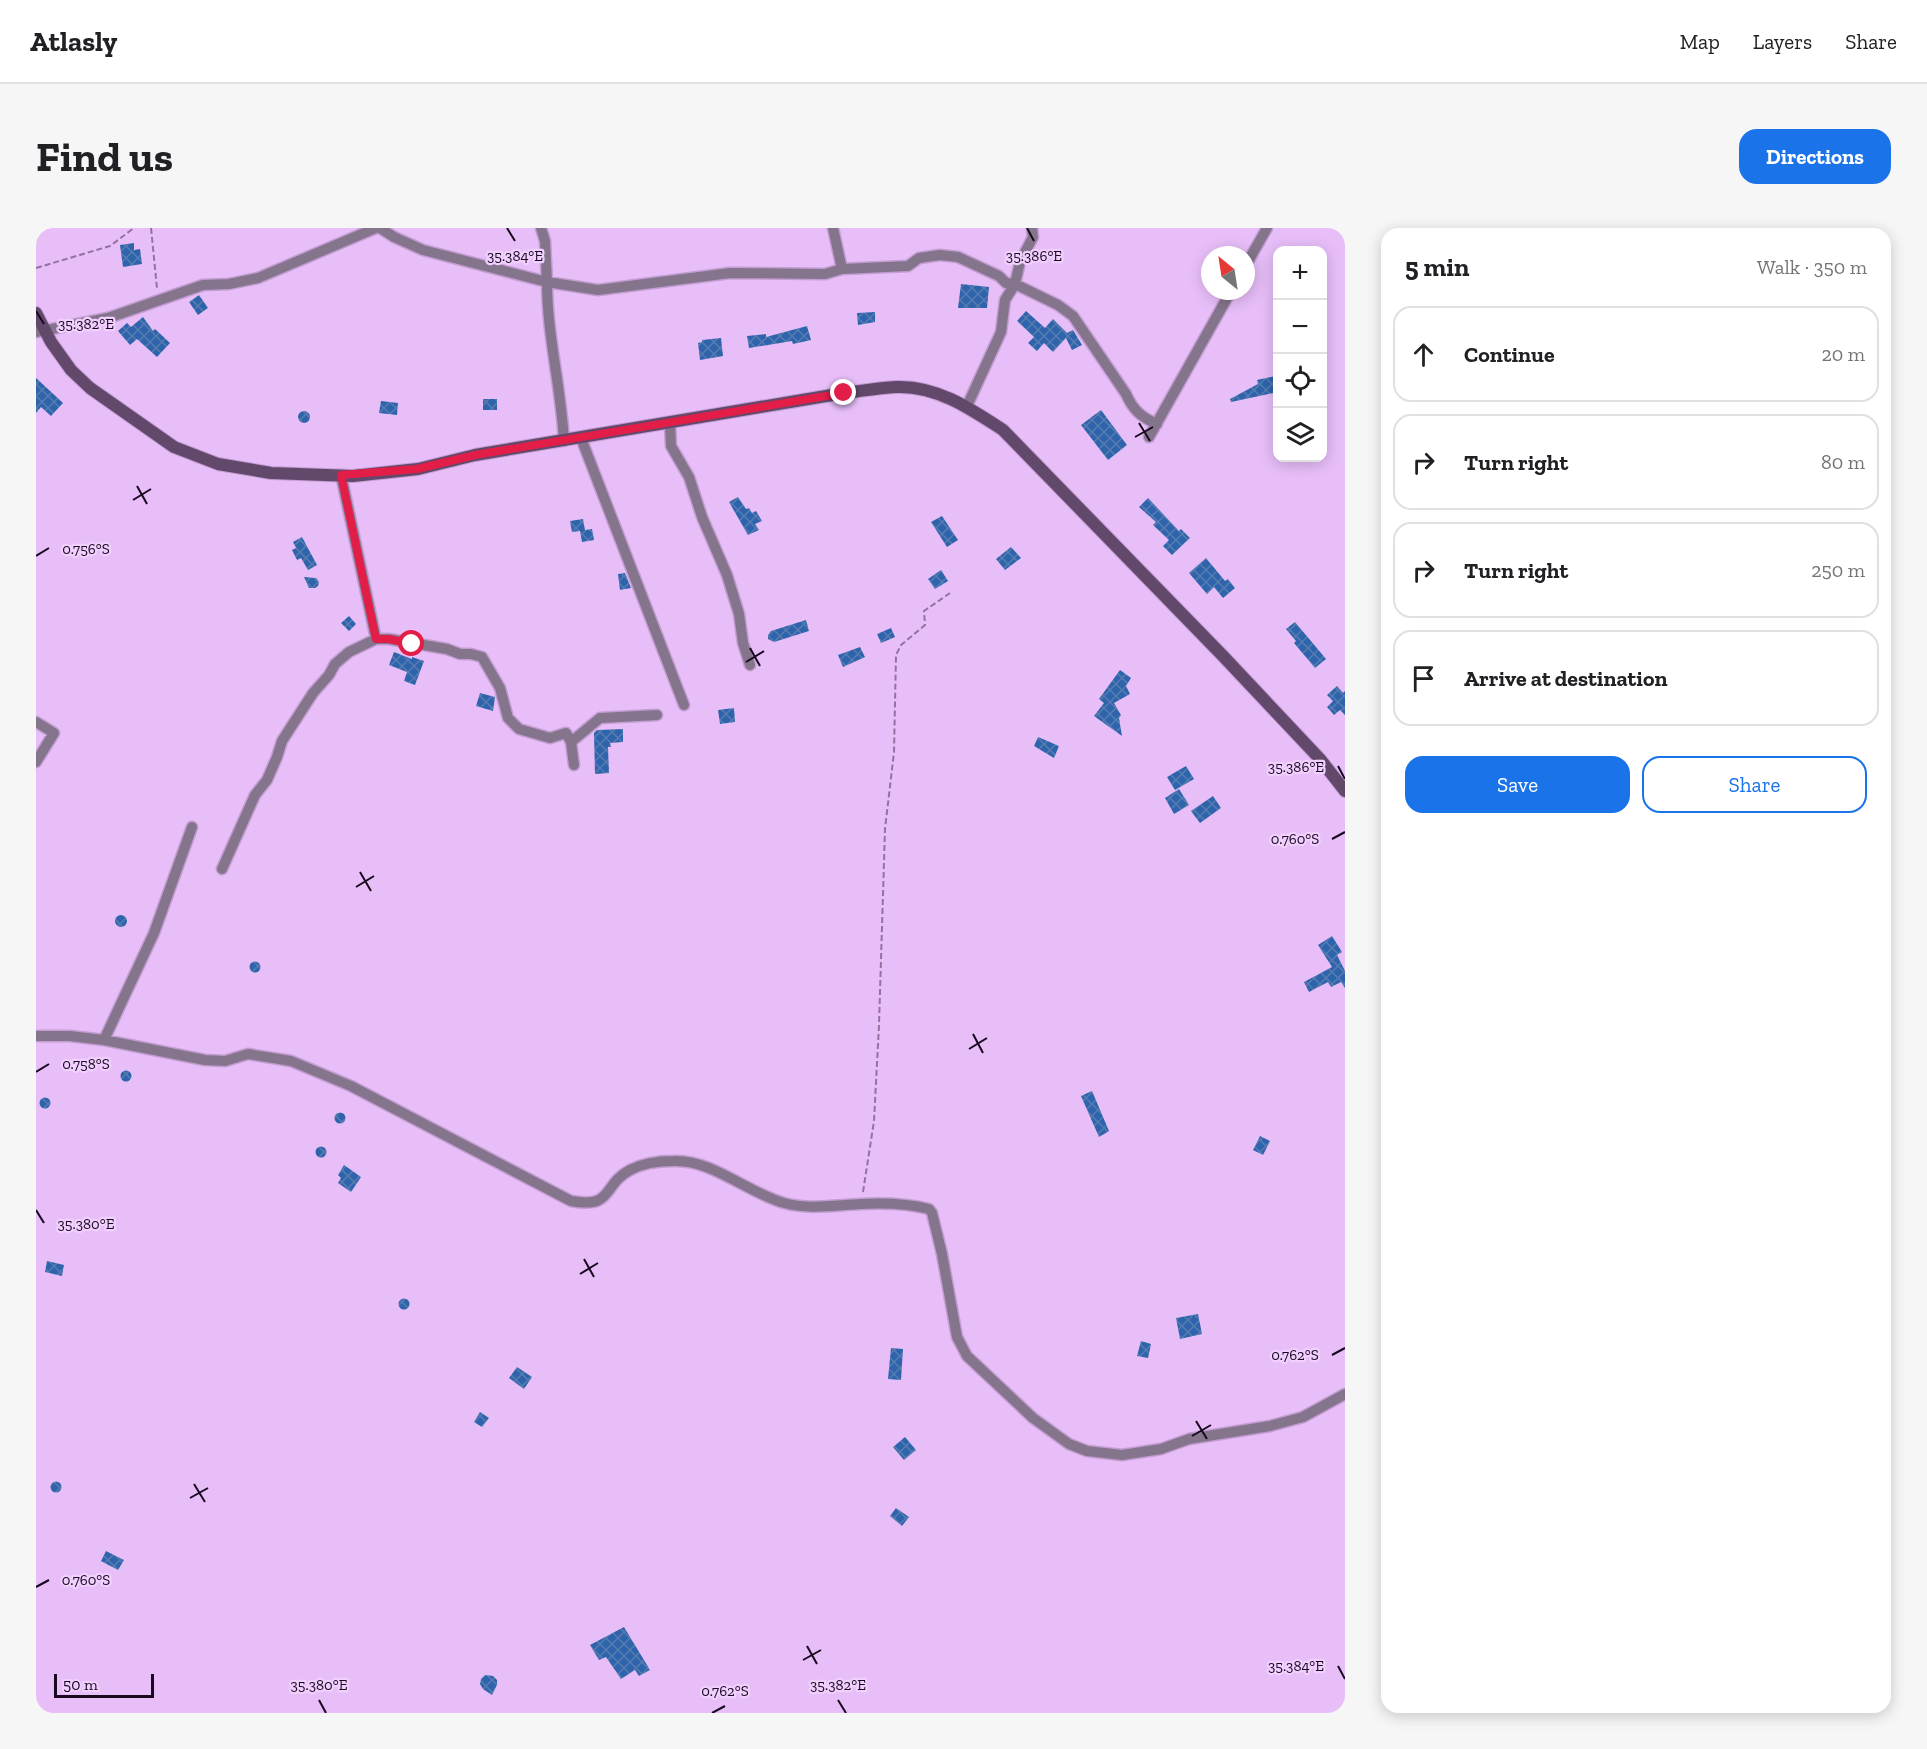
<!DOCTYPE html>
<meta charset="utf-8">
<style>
body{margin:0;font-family:"Zilla Slab",serif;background:#f6f6f6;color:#202124}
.controls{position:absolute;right:18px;top:18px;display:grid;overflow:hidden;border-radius:12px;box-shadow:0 3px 15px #0003}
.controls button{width:54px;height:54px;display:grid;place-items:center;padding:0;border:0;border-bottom:2px solid #e0e0e0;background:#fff;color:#202124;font:30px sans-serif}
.compass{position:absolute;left:1165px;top:18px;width:54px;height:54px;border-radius:50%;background:#fff;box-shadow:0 3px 15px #0003;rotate:330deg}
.scale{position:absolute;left:18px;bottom:15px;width:100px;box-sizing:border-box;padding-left:6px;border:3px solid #18091e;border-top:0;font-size:16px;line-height:21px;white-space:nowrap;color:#18091e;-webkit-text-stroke:4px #f1cffe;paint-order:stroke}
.stop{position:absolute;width:18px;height:18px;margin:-14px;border:4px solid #e11d48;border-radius:50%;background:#fff}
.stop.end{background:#e11d48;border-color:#fff;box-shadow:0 2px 6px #0008}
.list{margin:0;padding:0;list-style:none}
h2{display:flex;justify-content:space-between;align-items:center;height:78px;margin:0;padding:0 24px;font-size:26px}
h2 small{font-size:20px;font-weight:400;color:#757577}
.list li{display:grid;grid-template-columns:39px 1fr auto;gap:18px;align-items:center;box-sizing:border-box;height:96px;margin:0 12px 12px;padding:0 12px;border:2px solid #e0e0e0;border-radius:18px}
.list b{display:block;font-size:22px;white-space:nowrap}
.list em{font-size:20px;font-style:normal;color:#757577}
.actions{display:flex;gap:12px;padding:18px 24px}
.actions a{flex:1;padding:14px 0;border:2px solid #1a73e8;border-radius:18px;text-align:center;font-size:21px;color:#1a73e8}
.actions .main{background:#1a73e8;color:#fff}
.icon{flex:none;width:33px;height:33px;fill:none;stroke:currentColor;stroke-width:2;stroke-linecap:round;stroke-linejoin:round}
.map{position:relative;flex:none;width:1309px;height:1485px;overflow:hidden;border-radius:18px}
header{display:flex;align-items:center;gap:36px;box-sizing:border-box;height:84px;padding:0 30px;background:#fff;border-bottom:2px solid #e0e0e0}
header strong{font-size:28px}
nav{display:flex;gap:33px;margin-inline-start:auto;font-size:21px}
.intro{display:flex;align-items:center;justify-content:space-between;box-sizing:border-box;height:144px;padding:0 36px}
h1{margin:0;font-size:42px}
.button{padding:15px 27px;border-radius:18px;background:#1a73e8;color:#fff;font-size:21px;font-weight:700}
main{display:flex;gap:36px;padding:0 36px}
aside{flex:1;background:#fff;border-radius:18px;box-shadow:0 3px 15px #0003}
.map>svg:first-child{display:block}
.building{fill:url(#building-cross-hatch)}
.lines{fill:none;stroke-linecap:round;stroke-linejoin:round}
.street-casing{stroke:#c39dd2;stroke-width:13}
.secondary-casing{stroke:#c39dd2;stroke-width:14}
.path{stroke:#91739e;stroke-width:2;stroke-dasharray:6 3;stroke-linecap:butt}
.street{stroke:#85758c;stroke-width:10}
.secondary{stroke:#62496b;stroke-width:12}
.route{stroke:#e11d48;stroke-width:8}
.ticks{fill:none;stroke:#18091e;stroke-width:2}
.ticks-label{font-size:15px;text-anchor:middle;fill:#18091e;stroke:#f1cffe;stroke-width:4.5;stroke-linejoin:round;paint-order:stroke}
</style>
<header>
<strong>Atlasly</strong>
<nav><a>Map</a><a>Layers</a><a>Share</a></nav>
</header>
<div class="intro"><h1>Find us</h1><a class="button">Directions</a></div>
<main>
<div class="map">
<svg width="1309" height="1485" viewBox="0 0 1309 1485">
<defs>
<pattern id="building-cross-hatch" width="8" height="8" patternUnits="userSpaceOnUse" patternTransform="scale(1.5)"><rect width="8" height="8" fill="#2d64ab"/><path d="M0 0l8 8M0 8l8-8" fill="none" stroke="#577cb0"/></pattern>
</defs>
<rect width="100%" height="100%" fill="#e8bef9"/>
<path class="building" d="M 98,15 L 98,22 L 104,21 L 106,36 L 87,39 L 84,17 Z
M 925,56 L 953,59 L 951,80 L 922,80 Z
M 163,67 L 172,80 L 162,87 L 153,74 Z
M 990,83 L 1009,100 L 1017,91 L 1031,105 L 1037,102 L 1046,117 L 1036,122 L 1030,110 L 1017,124 L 1008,115 L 1001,123 L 992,115 L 998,109 L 981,93 Z
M 839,84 L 839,94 L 822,97 L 821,85 Z
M 107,89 L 117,103 L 119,101 L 134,115 L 121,129 L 101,111 L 94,117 L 82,103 L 91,95 L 95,99 Z
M 771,98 L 775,112 L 757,116 L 756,113 L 713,120 L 711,108 L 730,106 L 730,109 Z
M 685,110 L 687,128 L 664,132 L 662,115 L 666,114 L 666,112 Z
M 1240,148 L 1242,164 L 1195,174 L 1194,171 L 1222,156 L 1221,152 Z
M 0,150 L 27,175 L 15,188 L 5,179 L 0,185 Z
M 447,171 L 461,171 L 461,182 L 447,182 Z
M 345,173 L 362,175 L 361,187 L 343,185 Z
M 1065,182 L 1091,217 L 1072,232 L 1045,197 Z
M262 189a6 6 0 1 1 12 0a6 6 0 1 1-12 0Z
M 702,269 L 710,281 L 713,280 L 716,285 L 720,283 L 726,293 L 719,296 L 723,302 L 712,307 L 693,274 Z
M 1112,270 L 1143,303 L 1145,301 L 1154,310 L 1136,327 L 1127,318 L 1133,312 L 1117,297 L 1120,294 L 1103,279 Z
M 906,288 L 922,312 L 911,319 L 895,294 Z
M 547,291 L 549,302 L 556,301 L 558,312 L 546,314 L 544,303 L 536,304 L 534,293 Z
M 266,309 L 281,337 L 272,342 L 265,330 L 261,332 L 256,322 L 260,320 L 257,314 Z
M 975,319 L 985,330 L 969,342 L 960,331 Z
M 1170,330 L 1189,353 L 1192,351 L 1199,360 L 1187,370 L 1178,359 L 1171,366 L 1153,345 Z
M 905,342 L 912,353 L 899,361 L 892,351 Z
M 589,345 L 595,360 L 584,362 L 582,346 Z
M 268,349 L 280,350 L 283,354 L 282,358 L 279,360 L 273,360 Z
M 313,388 L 320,396 L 313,403 L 305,395 Z
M 770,392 L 773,403 L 738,414 L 732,411 L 732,407 L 735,403 Z
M 1259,394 L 1290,431 L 1279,440 L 1258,415 L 1260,413 L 1250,401 Z
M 855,400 L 859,409 L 845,415 L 841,406 Z
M 824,419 L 829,429 L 807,439 L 802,427 Z
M 358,424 L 376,431 L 376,429 L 388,433 L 379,457 L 368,453 L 371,444 L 353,437 Z
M 1084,442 L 1095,450 L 1090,458 L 1094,466 L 1078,475 L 1085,487 L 1083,490 L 1086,508 L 1058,488 L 1068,475 L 1063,471 Z
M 1301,458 L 1307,465 L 1309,463 L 1309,487 L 1304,482 L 1298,487 L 1291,479 L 1297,473 L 1291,467 Z
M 444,465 L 459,469 L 457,483 L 440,478 Z
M 698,480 L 699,494 L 684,496 L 682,482 Z
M 587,501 L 587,514 L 574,515 L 575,519 L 572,519 L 573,545 L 559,546 L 558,505 L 561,502 Z
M 1002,509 L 1023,518 L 1018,530 L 998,518 Z
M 1150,538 L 1158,551 L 1139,562 L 1131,549 Z
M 1143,561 L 1153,577 L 1138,586 L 1129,570 Z
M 1177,568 L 1185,580 L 1164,595 L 1155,583 Z
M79 693a6 6 0 1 1 12 0a6 6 0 1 1-12 0Z
M 1296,708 L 1306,724 L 1301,727 L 1309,743 L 1309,760 L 1305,754 L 1295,759 L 1292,754 L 1273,764 L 1268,754 L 1296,739 L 1282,717 Z
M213.5 739a5.5 5.5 0 1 1 11 0a5.5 5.5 0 1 1-11 0Z
M84.5 848a5.5 5.5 0 1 1 11 0a5.5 5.5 0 1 1-11 0Z
M 1056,863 L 1073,903 L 1063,909 L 1045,868 Z
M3.5 875a5.5 5.5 0 1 1 11 0a5.5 5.5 0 1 1-11 0Z
M298.5 890a5.5 5.5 0 1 1 11 0a5.5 5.5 0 1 1-11 0Z
M 1224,908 L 1234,913 L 1227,927 L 1217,922 Z
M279.5 924a5.5 5.5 0 1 1 11 0a5.5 5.5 0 1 1-11 0Z
M 308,937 L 325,949 L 315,964 L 302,955 L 305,950 L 302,947 Z
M 11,1033 L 28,1037 L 26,1048 L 9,1044 Z
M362.5 1076a5.5 5.5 0 1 1 11 0a5.5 5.5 0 1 1-11 0Z
M 1162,1086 L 1166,1106 L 1144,1111 L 1140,1090 Z
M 1105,1113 L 1115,1116 L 1112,1130 L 1101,1128 Z
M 855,1120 L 867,1121 L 865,1152 L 852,1151 Z
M 481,1139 L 496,1149 L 488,1161 L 473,1150 Z
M 444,1184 L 453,1190 L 446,1199 L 438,1194 Z
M 869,1209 L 880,1222 L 868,1232 L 857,1219 Z
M14.5 1259a5.5 5.5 0 1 1 11 0a5.5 5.5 0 1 1-11 0Z
M 860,1280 L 873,1289 L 866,1298 L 854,1288 Z
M 70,1323 L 88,1332 L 82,1342 L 65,1333 Z
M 588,1399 L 614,1442 L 603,1448 L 599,1442 L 585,1451 L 570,1429 L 563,1432 L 554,1417 Z
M 449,1447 L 457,1448 L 461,1452 L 461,1457 L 456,1467 L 447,1461 L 444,1456 L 445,1451 Z"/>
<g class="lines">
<defs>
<path id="street" d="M 344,0 L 358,9 L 387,22 L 511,54 L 509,13 L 505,0
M 1210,37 L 1231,0
M 806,41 L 872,38 L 883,30 L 904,27 L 922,29 L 963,48 L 970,55 L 979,56 L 1022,77 L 1037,88 L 1090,166 C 1097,182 1105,189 1121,196
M 0,104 L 72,90 L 167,57 L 193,56 L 222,50 L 340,0
M 931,178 L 965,104 L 969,72 L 979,56 L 984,34 L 997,9 L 996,0
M 634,195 L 635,218 L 653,249 L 666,289 L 691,347 L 703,386 L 707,415 L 714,437
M 1113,209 L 1195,63
M 545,210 L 648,477
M 528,213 C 525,159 511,107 511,54 L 562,62 L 694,45 L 789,46 L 806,41 L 797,0
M 305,247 L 340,411
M 0,494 L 18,505 L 0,534
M 535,514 L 564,490 L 621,487
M 186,641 L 219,567 L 231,552 L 241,529 L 246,513 L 277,465 L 293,447 L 299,436 L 313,424 L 340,411 L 353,411 L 411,421 L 424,426 L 435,426 L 446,429 L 464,460 L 472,490 L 483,501 L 514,510 L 530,505 L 535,514 L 538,537
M 0,808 L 34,808 L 68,812 L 169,832 L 189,833 L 212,826 L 255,833 L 315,858 L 535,973 C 578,981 566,957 594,942 C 607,935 624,933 638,933 C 675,931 714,966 748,975 C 773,982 800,977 825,976 C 847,975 873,976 893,981 L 896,985 L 906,1026 L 921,1109 L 931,1128 L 997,1190 L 1033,1216 L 1051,1223 L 1086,1227 L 1125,1221 L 1153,1211 L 1234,1198 L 1267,1189 L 1309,1166
M 68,812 L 118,705 L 156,599"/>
<path id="secondary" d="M 0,85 L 15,114 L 35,142 L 54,160 L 138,219 L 182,236 L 235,245 L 317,248 L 382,241 L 439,227 L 808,165 C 825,163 842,160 860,159 C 900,157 935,181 967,202 L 1187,428 L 1284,531 L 1309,563"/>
</defs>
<use href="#street" class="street-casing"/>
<use href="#secondary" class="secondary-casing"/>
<path class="path" d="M 115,0 L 121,60
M 0,40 L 74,18 L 98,0
M 827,964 L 838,893 L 843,797 L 849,601 L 858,524 L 860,427 L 865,417 L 889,397 L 888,383 L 914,365"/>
<use href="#street" class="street"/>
<use href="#secondary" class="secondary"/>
</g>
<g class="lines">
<path class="route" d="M 376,416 L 353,411 L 340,411 L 305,247 L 381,241 L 439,227 L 808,165"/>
</g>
<path class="ticks" d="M 471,0 L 479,13M 991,0 L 998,13M 0,83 L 8,96M 1103,195 L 1114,213M 1099,209 L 1117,199M 101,258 L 111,276M 97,272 L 115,261M 0,328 L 13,320M 714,420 L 724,438M 710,434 L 728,423M 1302,538 L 1309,551M 1296,611 L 1309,604M 324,644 L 335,663M 320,659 L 338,648M 937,806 L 947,825M 933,821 L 951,810M 0,844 L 13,836M 0,982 L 8,995M 548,1031 L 558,1049M 544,1046 L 562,1035M 1296,1127 L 1309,1120M 1160,1193 L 1171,1211M 1156,1208 L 1175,1197M 158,1256 L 169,1274M 154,1270 L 172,1260M 0,1359 L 13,1352M 771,1418 L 781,1436M 767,1432 L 785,1422M 1302,1438 L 1309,1451M 283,1472 L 290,1485M 802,1472 L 810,1485M 676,1485 L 689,1478"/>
<g class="ticks-label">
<text x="479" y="33">35.384°E</text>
<text x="998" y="33">35.386°E</text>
<text x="50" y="101">35.382°E</text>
<text x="50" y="326">0.756°S</text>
<text x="1260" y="544">35.386°E</text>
<text x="1259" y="616">0.760°S</text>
<text x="50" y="841">0.758°S</text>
<text x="50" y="1001">35.380°E</text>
<text x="1259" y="1132">0.762°S</text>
<text x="50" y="1357">0.760°S</text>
<text x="1260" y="1443">35.384°E</text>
<text x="283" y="1462">35.380°E</text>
<text x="802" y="1462">35.382°E</text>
<text x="689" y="1468">0.762°S</text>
</g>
</svg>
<div class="controls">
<button>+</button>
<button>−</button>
<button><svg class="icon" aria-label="locate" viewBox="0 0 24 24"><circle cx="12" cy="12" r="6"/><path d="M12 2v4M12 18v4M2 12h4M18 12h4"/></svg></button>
<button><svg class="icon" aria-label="layers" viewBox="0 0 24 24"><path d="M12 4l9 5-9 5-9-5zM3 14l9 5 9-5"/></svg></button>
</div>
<svg class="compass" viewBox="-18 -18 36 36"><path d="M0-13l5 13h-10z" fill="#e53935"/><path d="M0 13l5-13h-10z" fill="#757577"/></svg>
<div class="scale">50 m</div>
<div class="stop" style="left:376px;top:416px"></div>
<div class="stop end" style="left:808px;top:165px"></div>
</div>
<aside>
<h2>5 min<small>Walk · 350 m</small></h2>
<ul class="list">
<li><svg class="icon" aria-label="ahead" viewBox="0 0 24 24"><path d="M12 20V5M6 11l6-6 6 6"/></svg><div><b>Continue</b></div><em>20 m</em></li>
<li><svg class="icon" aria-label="right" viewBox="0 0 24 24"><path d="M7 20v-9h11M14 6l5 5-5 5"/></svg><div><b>Turn right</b></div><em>80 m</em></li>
<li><svg class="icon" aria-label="right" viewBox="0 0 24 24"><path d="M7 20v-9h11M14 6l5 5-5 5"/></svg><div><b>Turn right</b></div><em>250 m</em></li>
<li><svg class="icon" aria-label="arrive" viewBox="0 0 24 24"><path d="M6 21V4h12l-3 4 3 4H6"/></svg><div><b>Arrive at destination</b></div></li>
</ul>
<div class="actions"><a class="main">Save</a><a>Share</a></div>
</aside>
</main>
